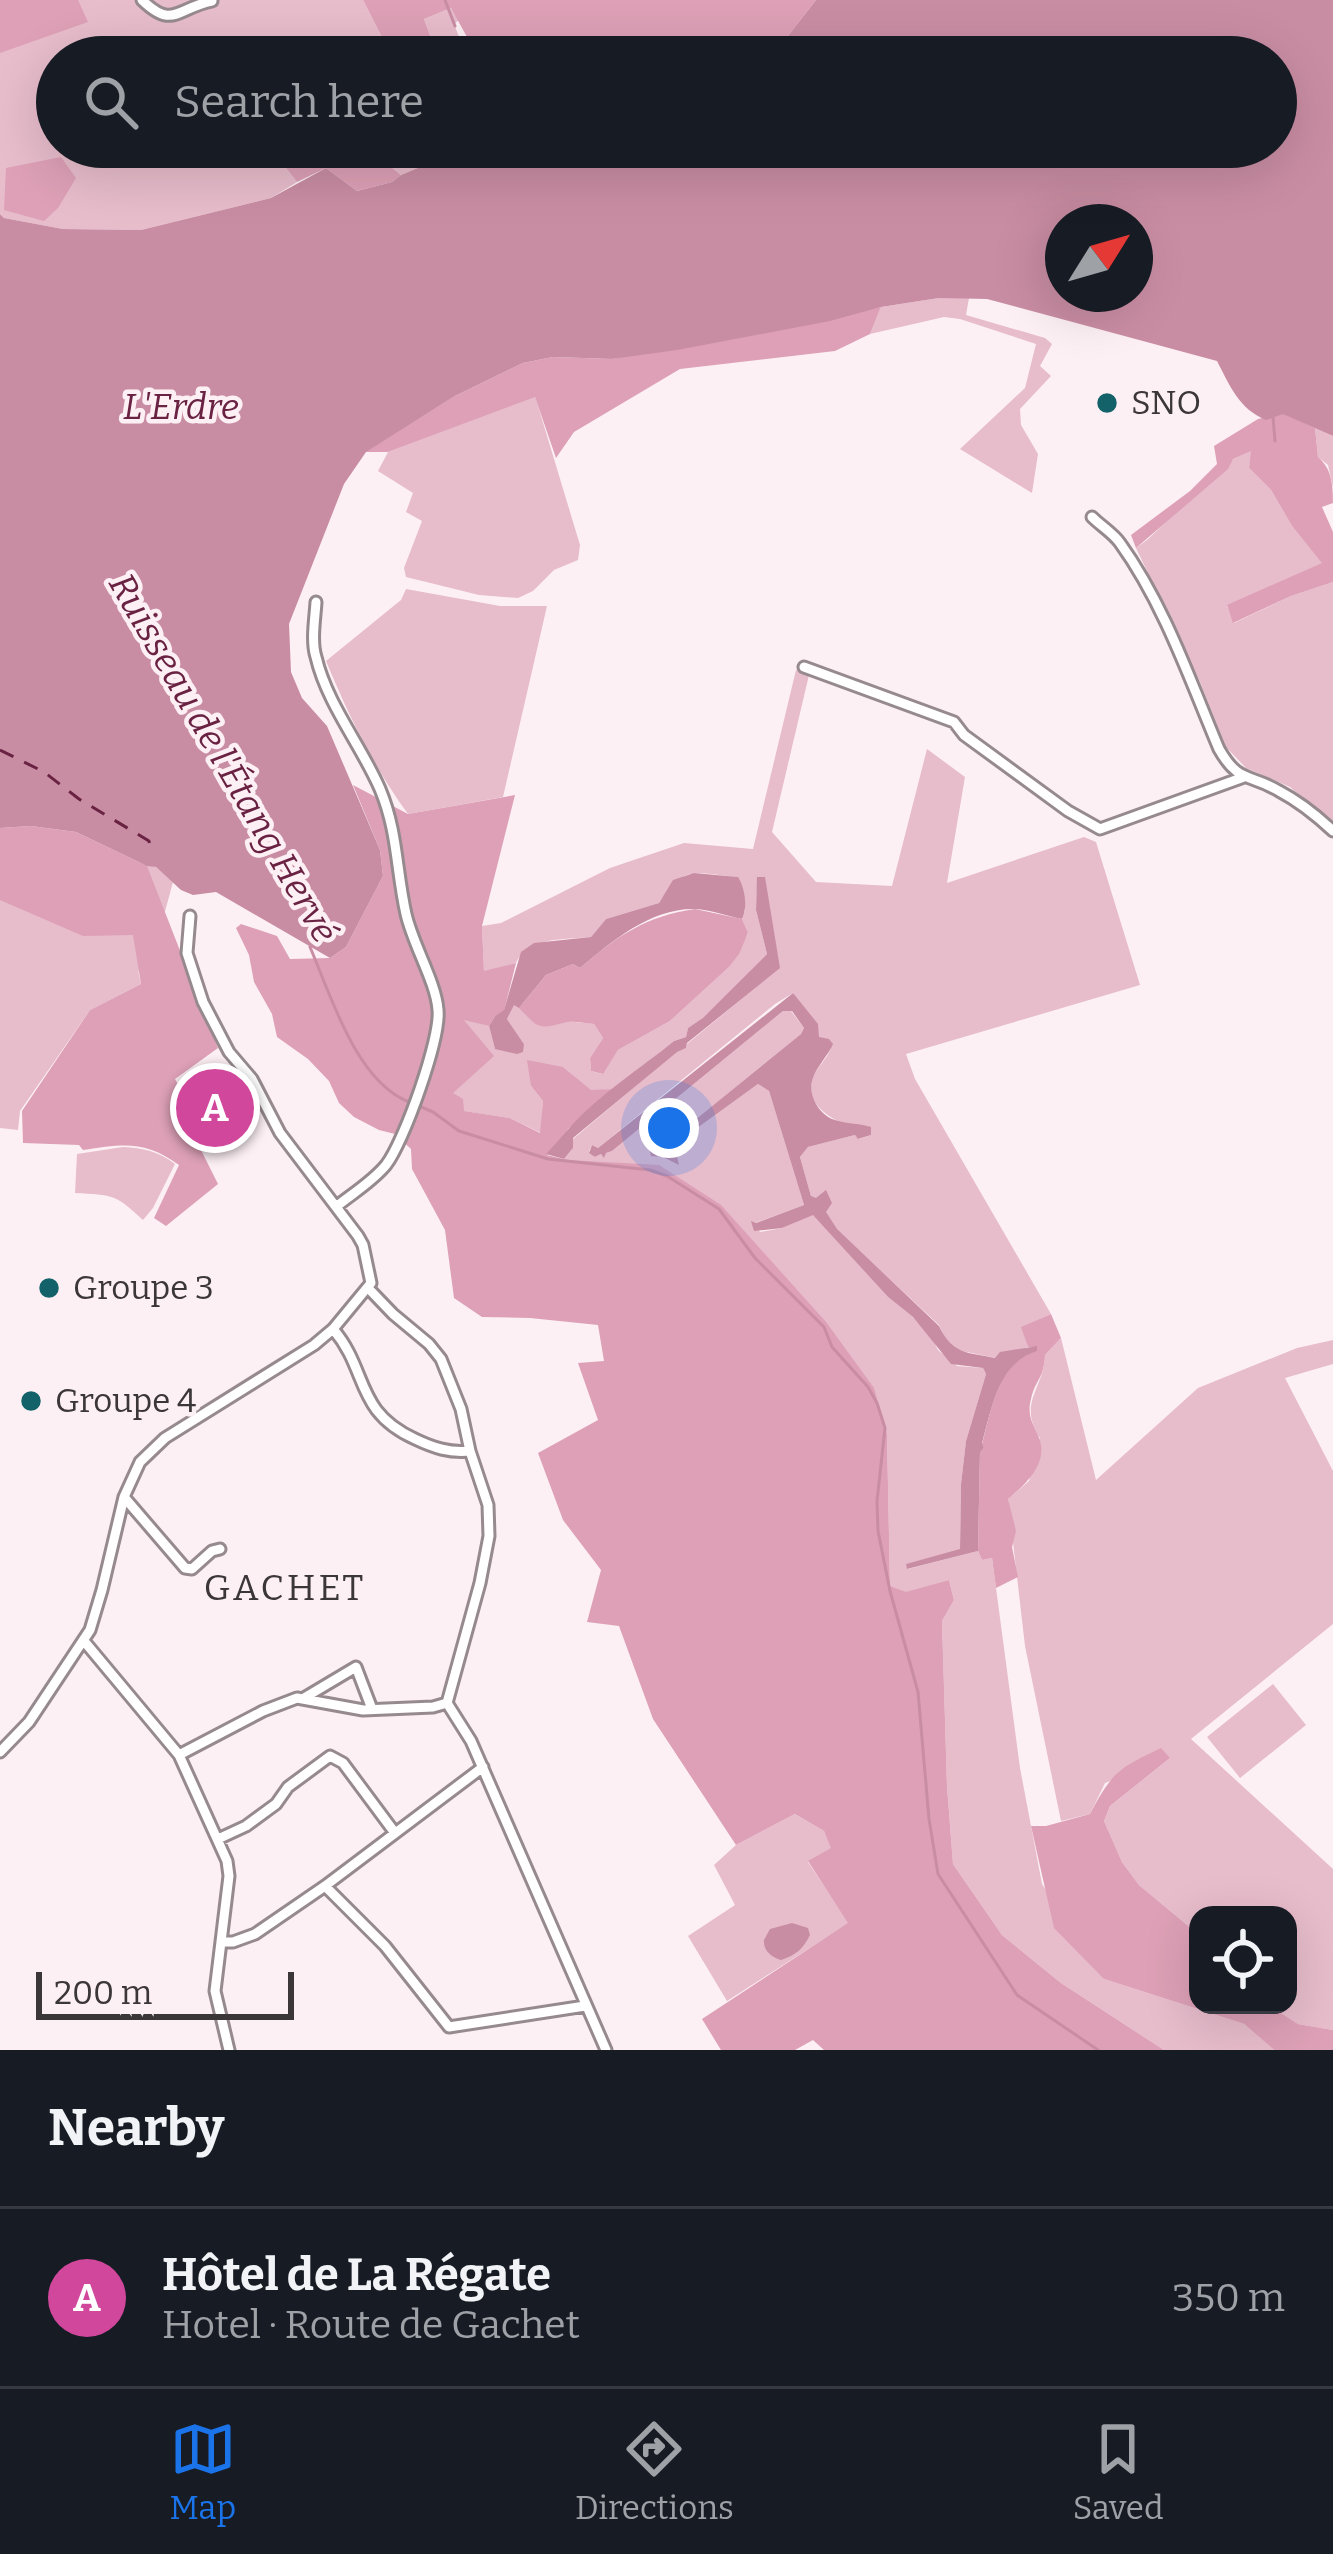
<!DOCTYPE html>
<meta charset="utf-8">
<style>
body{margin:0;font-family:Bitter,serif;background:#242831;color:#f1f3f6}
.controls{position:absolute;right:36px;bottom:36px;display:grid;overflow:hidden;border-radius:24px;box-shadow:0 12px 48px #0002}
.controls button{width:108px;height:108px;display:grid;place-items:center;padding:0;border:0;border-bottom:3px solid #363941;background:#171b24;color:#f1f3f6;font:60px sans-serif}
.compass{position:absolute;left:1045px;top:204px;width:108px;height:108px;border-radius:50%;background:#171b24;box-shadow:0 12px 48px #0002;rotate:53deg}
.scale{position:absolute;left:36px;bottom:30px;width:258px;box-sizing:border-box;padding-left:12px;border:6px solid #3b3637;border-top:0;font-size:33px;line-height:42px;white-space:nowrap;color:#3b3637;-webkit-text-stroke:9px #fdf0f4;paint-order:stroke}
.you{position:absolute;left:669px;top:1128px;width:42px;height:42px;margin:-30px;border:9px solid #fff;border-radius:50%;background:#1a73e8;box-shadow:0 0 0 18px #1a73e833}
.badge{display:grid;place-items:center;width:78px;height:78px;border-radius:50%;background:#1a73e8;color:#fff;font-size:39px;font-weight:700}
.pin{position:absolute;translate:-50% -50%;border:6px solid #fff;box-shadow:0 3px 12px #0006}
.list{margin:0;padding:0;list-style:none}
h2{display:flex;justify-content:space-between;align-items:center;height:156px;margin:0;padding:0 48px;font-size:51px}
h2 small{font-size:39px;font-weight:400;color:#9ea1a6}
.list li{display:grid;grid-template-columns:78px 1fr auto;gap:36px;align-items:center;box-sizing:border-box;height:180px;padding:0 48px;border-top:3px solid #363941}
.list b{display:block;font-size:45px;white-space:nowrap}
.list p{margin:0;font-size:39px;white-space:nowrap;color:#9ea1a6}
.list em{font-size:39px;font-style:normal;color:#9ea1a6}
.icon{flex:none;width:66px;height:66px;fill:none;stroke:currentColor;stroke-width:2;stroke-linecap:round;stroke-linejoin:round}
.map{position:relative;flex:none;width:1333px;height:2050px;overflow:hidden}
.search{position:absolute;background:#171b24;box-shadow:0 12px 48px #0002;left:36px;right:36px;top:36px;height:132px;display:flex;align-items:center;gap:30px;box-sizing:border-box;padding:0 42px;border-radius:66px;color:#9ea1a6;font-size:45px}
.sheet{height:336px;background:#171b24}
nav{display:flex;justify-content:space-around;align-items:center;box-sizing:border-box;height:168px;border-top:3px solid #363941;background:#171b24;font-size:33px;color:#9ea1a6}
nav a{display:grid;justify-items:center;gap:6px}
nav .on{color:#1a73e8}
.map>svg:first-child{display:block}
.green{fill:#e7bccb}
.forest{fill:#dda0b6}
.water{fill:#c98da3;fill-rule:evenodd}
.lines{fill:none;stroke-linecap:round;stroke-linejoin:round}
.stream{stroke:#c98da3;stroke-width:3}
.ferry{stroke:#6a2243;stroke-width:3;stroke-dasharray:15 12;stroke-linecap:butt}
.street-casing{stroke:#968a8e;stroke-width:15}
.street{stroke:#fff;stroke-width:9}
.poi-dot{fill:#13626a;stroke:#fdf0f4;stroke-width:4.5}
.labels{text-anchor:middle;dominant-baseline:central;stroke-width:9;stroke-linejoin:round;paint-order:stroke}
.poi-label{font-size:33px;fill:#3b3637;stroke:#fdf0f4;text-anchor:start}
.water-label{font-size:36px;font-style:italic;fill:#6a2243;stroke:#fdf0f4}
.neighbourhood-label{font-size:36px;letter-spacing:3px;fill:#3b3637;stroke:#fdf0f4}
</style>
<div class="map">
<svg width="1333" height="2050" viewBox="0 0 1333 2050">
<rect width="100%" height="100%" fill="#fdf0f4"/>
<path class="green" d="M 0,0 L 363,0 L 392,57 L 57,57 L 57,147 L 292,147 L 286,168 L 297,182 L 271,198 L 141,230 L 63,229 L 4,218 L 0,214 Z
M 451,8 L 459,20 L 454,24 L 467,57 L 438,57 L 424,19 Z
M 367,147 L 468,147 L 401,175 Z
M 939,298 L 969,298 L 966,315 L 1045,338 L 1052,344 L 1040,366 L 1051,376 L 1020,409 L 1021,425 L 1038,454 L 1032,493 L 960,449 L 1025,388 L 1036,344 L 960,319 L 944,317 L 870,334 L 881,307 Z
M 535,396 L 580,545 L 578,560 L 554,570 L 533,591 L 518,598 L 479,595 L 406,577 L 404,568 L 422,521 L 406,512 L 413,493 L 378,471 L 388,452 Z
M 1315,428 L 1333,436 L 1333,487 L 1328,465 L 1318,457 Z
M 1252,450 L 1249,468 L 1271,490 L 1292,526 L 1323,563 L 1227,606 L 1234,623 L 1291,596 L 1333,582 L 1333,824 L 1290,787 L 1246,768 L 1225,746 L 1200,682 L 1136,548 L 1147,540 L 1233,459 Z
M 406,589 L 500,606 L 547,606 L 503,797 L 408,814 C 374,768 348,714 326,661 L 401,600 Z
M 796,670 L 809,675 L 772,832 L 816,882 L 892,886 L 927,749 L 965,777 L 947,883 L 1084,837 L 1096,842 L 1140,985 L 906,1054 L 915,1079 L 1051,1314 L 1022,1327 L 1028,1347 L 996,1358 L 957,1350 L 946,1340 L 939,1325 L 836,1229 L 811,1196 L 800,1157 L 808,1147 L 855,1135 L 859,1139 L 871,1135 C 848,1125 805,1114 812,1081 C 815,1068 827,1060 831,1048 L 819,1038 L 793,993 L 775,1004 L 598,1148 L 592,1145 L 589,1151 L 595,1157 L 601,1154 L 605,1157 L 605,1153 L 612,1151 L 783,1011 L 791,1011 L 804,1028 L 801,1034 L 659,1149 L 650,1148 L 670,1156 L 670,1144 L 678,1142 L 758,1084 L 769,1091 L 804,1205 L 755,1223 L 760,1232 L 782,1228 L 813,1214 L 888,1297 L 913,1317 L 932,1338 L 938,1350 L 957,1366 L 983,1368 L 986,1374 L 966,1441 L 961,1484 L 960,1550 L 907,1564 L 908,1569 L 978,1551 L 982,1560 L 992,1558 L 1020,1768 L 1042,1884 L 1104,1979 L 1244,2024 L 1274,2050 L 1164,2050 L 1061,1983 L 1002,1935 L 953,1864 L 947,1786 L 942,1621 L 954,1600 L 949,1580 L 906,1593 L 890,1586 L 887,1435 L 564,1159 L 573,1148 L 573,1139 L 677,1051 L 686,1048 L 687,1044 L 779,968 L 757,887 L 756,910 L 767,954 L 703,1019 L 688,1028 L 686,1037 L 674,1041 L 615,1089 L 591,1091 L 563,1067 L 531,1086 L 543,1101 L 541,1133 L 510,1118 L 463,1111 L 452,1092 L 493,1056 L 462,1018 L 489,1026 L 495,1049 L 524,1044 L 507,1019 L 514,1004 L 566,1021 L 594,1024 L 603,1038 L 590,1058 L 591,1071 L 602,1074 L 618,1050 L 670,1021 L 728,968 L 748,934 L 742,919 L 745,911 L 737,877 C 696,873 683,864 659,903 L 606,919 L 591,937 C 565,940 528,936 516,963 L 484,972 L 482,926 L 501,923 L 610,868 L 684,843 L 753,849 Z
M 0,828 L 156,867 L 173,882 L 145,985 L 138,970 L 141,984 L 90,1010 L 20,1111 L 18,1130 L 0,1128 Z
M 123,1147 C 143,1148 158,1151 175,1164 L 153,1208 L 143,1220 C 115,1194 113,1195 75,1193 L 77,1154 Z
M 1061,1338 L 1096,1480 L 1198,1388 L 1297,1348 L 1333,1340 L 1333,1364 L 1285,1378 L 1333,1471 L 1333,1624 L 1191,1739 L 1333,1869 L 1333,2030 L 1298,2024 L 1269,2005 L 1288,2005 L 1288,1915 L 1198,1915 L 1198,1934 L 1139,1885 L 1122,1862 L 1104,1821 L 1110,1806 L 1170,1758 L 1105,1783 L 1090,1814 L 1061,1821 L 1025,1646 L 1008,1499 L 1029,1481 L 1040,1438 C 1017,1403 1044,1389 1045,1355 Z
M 1273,1684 L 1306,1725 L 1240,1778 L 1207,1737 Z
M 795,1814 L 824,1831 L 832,1848 L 808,1862 L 849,1923 L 727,2001 L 688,1936 L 735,1905 L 714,1865 L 736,1845 Z"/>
<path class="forest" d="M 0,0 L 78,0 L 88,22 L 0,53 Z
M 363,0 L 816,0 L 780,46 L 766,57 L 478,57 L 451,8 L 424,19 L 438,57 L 392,57 Z
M 292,147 L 367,147 L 401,175 L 392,182 L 357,191 L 326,168 L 297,182 L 286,168 Z
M 61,157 L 76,178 L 58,208 L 44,221 L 4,210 L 6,168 Z
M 881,307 L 870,334 L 835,351 L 680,369 L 574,432 L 556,458 L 535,397 L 388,452 L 365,452 L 455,396 L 523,363 L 553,357 L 612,359 Z
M 1283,413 L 1315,428 L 1318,457 C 1332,469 1333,485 1333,503 L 1322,507 L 1333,532 L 1333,582 L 1291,596 L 1233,623 L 1227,605 L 1322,563 L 1292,526 L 1271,490 L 1249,468 L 1251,451 L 1233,459 L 1228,469 L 1136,548 L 1131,535 L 1190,491 L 1217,464 L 1214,446 L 1258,419 Z
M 353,785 L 408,814 L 515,795 L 482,926 L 484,971 L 516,963 L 504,1011 L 495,1016 L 489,1026 L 464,1020 L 494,1056 L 453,1093 L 463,1099 L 464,1111 L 510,1118 L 540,1133 L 543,1101 L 531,1086 L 527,1060 L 563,1067 L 591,1090 L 615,1089 L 568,1129 L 564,1137 L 547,1155 L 568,1160 L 659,1165 L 721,1205 L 826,1322 L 874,1388 L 887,1435 L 890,1586 L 906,1592 L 949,1580 L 954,1600 L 942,1621 L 947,1786 L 953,1864 L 1002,1935 L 1061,1983 L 1164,2050 L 824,2050 L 813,2040 L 795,2050 L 721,2050 L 702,2019 L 848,1923 L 808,1861 L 831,1848 L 824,1831 L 795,1814 L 736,1845 L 653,1719 L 619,1626 L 587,1622 L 601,1570 L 563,1520 L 538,1453 L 598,1420 L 578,1363 L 604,1361 L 598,1325 L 530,1318 L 482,1317 L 454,1298 L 445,1230 L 412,1169 L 411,1149 L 395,1134 L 379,1130 L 354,1117 L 339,1103 L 329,1081 L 308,1059 L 277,1037 L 272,1014 L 254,982 L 249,955 L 236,928 L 241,924 L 277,936 L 290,959 L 330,958 L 346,947 L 383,876 L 380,850 Z
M 31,826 L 76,832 L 147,866 L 218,1048 L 175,1079 C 181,1090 185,1091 193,1098 C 204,1105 206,1119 209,1130 L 198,1144 L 218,1184 L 166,1226 L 154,1218 L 179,1165 C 145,1140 123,1144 83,1150 L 79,1145 L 23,1143 L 22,1111 L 90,1010 L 141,984 L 133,935 L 83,936 L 0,900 L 0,828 Z
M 695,909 L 742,919 L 748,933 L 739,954 L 728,968 L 670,1021 L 618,1050 L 603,1074 L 591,1071 L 590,1058 L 603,1038 L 594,1024 C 584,1023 572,1020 563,1023 C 537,1030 538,1027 519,1008 L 546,975 L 573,964 L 580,968 C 617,936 646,916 695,909 Z
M 1051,1314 L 1061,1338 L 1045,1355 C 1044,1379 1035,1380 1031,1399 C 1027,1414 1032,1423 1038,1435 C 1050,1462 1027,1483 1008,1499 L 1016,1531 L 1012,1547 L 1018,1577 L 996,1588 L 992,1558 L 982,1560 L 978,1551 L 980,1451 L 984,1448 L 982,1444 C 992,1408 997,1364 1037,1350 L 1036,1347 L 1028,1347 L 1021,1327 Z
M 1161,1748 L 1170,1758 L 1110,1806 L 1104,1821 L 1122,1862 L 1139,1885 L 1198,1934 L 1198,2005 L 1269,2005 L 1298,2024 L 1333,2030 L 1333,2050 L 1274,2050 L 1244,2024 L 1104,1979 L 1054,1928 L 1031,1826 L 1046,1826 L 1090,1814 C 1112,1772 1119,1768 1161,1748 Z"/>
<path class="water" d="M 816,0 L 1333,0 L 1333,436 L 1283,414 L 1266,420 C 1239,409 1230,386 1217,361 L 987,299 L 939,298 L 881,307 L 830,321 L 677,350 L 612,359 L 553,357 L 523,363 L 455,396 L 366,452 L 344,484 L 289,624 L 291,672 L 302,698 L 327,726 L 380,850 L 383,876 L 346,947 L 330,958 L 216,892 L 193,895 L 181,890 L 156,867 L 147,866 L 76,832 L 31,826 L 0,828 L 0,214 L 4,218 L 63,229 L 141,230 L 271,198 L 326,168 L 357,191 L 392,182 L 401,175 L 468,147 L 560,147 C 580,154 609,154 628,147 L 1276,147 L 1276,57 L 766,57 L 780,46 ZM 1063,222 L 1135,222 L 1135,294 L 1063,294 Z
M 694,873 L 738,877 C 745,888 748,907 742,919 C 727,916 711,910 695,909 C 651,908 612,941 580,968 L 573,964 L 546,975 L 519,1008 L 514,1005 L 507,1019 L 524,1044 L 523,1052 L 517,1054 L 495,1049 L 489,1026 L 495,1016 L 504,1010 L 521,952 L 534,943 L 591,937 L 606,919 L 659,903 L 673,880 Z
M 757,877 L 765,877 L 780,968 L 687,1043 L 686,1048 L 677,1052 L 573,1138 L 573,1148 L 564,1159 L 546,1154 C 555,1145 563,1135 571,1126 C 599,1095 641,1068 674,1041 L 686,1037 L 688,1028 L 703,1018 L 767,954 L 756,910 Z
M 793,993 L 818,1024 L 819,1037 L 829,1039 L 833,1044 C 828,1056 817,1066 813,1078 C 807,1093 818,1113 832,1119 C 844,1124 859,1123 871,1127 L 871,1135 L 858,1139 L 855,1135 L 808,1147 L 800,1157 L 811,1196 L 816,1198 L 826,1190 L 832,1203 L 826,1212 L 837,1229 L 939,1326 C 953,1355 967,1352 995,1358 L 1000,1352 L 1037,1346 L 1037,1351 C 998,1363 992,1408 982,1443 L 984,1448 L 980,1452 L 978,1551 L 907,1569 L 906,1564 L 960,1549 L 961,1484 L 966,1441 L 986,1374 L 983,1368 L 951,1364 L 913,1317 L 888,1297 L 813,1215 L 782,1228 L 754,1231 L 751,1221 L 756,1223 L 804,1205 L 769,1091 L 758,1084 L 678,1142 L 670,1144 L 668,1154 L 677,1157 L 679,1165 L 663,1157 L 651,1156 L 649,1148 L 659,1149 L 801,1034 L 804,1028 L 792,1011 L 783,1011 L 612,1151 L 606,1153 L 604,1158 L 601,1154 L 595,1157 L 589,1153 L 592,1145 L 598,1148 Z
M 792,1923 L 808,1928 L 810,1935 C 803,1949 796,1955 781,1960 C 772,1957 763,1951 764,1940 L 770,1929 Z"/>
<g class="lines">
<path class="stream" d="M 445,0 L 455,26
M 1273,417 L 1275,441
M 310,947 C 331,996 356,1081 409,1102
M 419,1106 L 433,1112 L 459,1131 L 548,1159 L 650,1170 L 667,1176 L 719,1209 L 755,1258 L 824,1327 L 832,1347 L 868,1387 L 877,1403 L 885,1428 L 877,1501 L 878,1531 L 890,1591 L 918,1692 L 929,1819 L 938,1874 L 1017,1995 L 1098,2050"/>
<path class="ferry" d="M 0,750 L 44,772 L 79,799 L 149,841 L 151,851"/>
<defs>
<path id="street" d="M 142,0 C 173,30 177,8 212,1
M 1092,517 C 1101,526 1113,533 1120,543 C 1164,604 1190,680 1219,749 C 1239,784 1249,773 1279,791 C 1300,802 1316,815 1333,831
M 316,602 C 315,619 311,641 316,657 C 327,704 361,745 380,789 C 398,832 396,870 406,914 C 413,945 436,982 438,1010 C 441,1038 404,1142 386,1165 C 372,1182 353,1193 337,1206
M 804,667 L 954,722 L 964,735 L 1068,811 L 1100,829 L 1244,777
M 369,1289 L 393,1314 L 429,1344 L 441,1359 L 461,1409 L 470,1451 L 488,1505 L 489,1536 L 480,1583 L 447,1703 L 471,1741 L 606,2050
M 333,1329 C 369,1371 354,1411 415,1439 C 434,1448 449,1453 470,1451
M 124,1497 L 185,1568 L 192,1569 L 212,1551 L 220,1549
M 84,1641 L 179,1755 L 227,1861 L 229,1876 L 215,1991 L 229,2050
M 304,1698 L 356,1667 L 372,1709
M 0,1752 L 29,1722 L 90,1630 L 102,1590 L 124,1497 L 140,1462 L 165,1438 L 314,1345 L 333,1329 L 371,1283 L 363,1245 L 358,1236 L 280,1133 L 252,1079 L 229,1052 L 203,1002 L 187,953 L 190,916
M 179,1755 L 263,1711 L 297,1698 L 363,1710 L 433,1707 L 447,1703
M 218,1839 L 246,1826 L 276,1804 L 288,1787 L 330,1756 L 343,1763 L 395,1833
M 325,1886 L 385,1946 L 449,2027 L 585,2006
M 222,1942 L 233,1942 L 255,1934 L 325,1886 L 483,1767"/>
</defs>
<use href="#street" class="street-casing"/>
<use href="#street" class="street"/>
</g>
<g class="poi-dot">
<circle cx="1107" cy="403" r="12"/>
<circle cx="49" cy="1288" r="12"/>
<circle cx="31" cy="1401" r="12"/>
</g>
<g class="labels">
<g class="poi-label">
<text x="1131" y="403">SNO</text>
<text x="73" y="1288">Groupe 3</text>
<text x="55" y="1401">Groupe 4</text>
</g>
<g class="water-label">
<text x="181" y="407">L'Erdre</text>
<text transform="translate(223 758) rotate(60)">Ruisseau de l'Étang Hervé</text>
</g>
<g class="neighbourhood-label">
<text x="285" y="1588">GACHET</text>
</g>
</g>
</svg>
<div class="controls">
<button><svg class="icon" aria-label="locate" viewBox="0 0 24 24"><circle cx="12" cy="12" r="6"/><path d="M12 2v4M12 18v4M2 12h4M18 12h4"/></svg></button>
</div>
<svg class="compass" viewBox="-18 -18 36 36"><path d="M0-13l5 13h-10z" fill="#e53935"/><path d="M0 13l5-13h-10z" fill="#9ea1a6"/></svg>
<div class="scale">200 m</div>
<div class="you"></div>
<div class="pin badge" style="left:215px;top:1108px;background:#d1479c">A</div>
<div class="search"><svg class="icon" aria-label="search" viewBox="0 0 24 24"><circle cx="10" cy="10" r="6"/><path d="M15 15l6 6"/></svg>Search here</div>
</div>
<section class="sheet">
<h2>Nearby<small></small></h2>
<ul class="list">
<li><span class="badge" style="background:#d1479c">A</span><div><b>Hôtel de La Régate</b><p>Hotel · Route de Gachet</p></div><em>350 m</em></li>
</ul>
</section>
<nav>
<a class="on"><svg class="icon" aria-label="map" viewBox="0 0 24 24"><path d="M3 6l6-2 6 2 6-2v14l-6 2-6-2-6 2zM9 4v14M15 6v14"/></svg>Map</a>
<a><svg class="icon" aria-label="directions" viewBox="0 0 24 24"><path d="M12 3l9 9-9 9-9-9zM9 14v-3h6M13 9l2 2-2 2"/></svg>Directions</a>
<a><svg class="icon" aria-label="saved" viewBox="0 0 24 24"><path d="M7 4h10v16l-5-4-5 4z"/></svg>Saved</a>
</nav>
